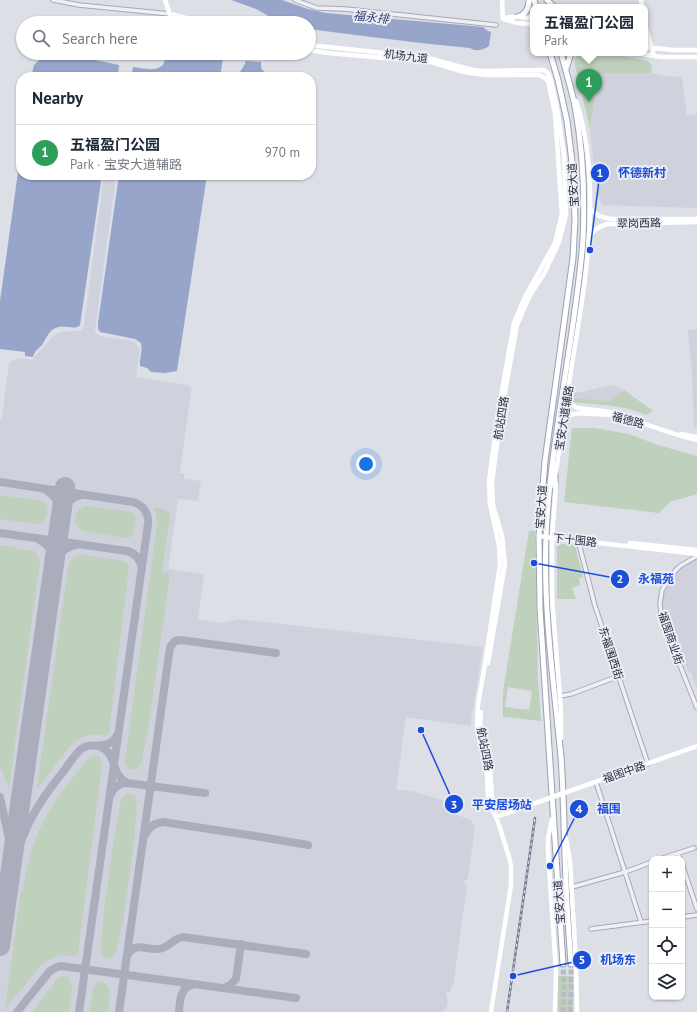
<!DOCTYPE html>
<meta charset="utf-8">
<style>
body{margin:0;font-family:"PT Sans","Noto Sans SC",sans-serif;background:#f2f2f3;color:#1f2937}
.controls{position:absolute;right:12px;bottom:12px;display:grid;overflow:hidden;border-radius:8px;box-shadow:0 1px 3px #0004}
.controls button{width:36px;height:36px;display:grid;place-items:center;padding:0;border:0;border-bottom:1px solid #e0e1e3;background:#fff;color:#1f2937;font:20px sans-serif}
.you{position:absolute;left:366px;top:464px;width:14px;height:14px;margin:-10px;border:3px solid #fff;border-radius:50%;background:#1a73e8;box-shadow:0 0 0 6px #1a73e833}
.badge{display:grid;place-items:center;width:26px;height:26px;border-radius:50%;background:#1a73e8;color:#fff;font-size:13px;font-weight:700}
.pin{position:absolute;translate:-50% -33px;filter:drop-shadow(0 1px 2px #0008)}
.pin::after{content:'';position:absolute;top:21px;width:14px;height:12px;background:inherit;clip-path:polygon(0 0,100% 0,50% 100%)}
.popup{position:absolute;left:530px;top:4px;width:118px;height:52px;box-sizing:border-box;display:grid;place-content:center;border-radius:8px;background:#fff;filter:drop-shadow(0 1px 3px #0005);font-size:13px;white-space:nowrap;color:#747a83}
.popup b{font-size:15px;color:#1f2937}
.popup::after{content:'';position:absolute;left:50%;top:100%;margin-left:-8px;border:8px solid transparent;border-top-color:#fff}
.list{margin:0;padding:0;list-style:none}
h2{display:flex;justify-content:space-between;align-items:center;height:52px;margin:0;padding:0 16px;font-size:17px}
h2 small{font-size:13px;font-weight:400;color:#747a83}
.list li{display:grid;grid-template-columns:26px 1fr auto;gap:12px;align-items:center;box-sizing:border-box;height:56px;padding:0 16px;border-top:1px solid #e0e1e3}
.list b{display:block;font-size:15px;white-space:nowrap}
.list p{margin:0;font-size:13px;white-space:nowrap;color:#747a83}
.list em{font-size:13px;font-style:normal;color:#747a83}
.icon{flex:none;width:22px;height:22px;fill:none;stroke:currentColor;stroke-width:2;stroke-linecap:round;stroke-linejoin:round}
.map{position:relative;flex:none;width:697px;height:1012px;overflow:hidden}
.search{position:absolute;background:#fff;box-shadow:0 1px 3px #0004;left:16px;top:16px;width:300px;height:44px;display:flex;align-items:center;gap:10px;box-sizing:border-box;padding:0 14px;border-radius:22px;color:#747a83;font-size:15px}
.panel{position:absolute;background:#fff;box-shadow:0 1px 3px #0004;left:16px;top:72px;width:300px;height:108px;border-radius:16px}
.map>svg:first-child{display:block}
.built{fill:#cfd1dc}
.green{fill:#bfd1bd;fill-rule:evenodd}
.water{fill:#96a5c9}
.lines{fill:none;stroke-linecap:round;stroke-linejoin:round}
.taxiway{stroke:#aaadbc;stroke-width:8}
.runway{stroke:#aaadbc;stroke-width:20}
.primary-tunnel{stroke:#b8bbc5;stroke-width:5;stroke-dasharray:5 2.5;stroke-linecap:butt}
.street-casing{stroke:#a6a9b4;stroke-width:5.5}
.primary-casing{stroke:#9ca1b3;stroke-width:7}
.street{stroke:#eff0f5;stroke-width:3.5}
.secondary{stroke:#fff;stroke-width:4.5}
.primary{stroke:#fff;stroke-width:5}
.rail-casing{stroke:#767b91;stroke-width:2.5}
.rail{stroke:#eceef5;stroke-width:1;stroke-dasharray:3;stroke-linecap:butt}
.labels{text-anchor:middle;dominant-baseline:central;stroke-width:4;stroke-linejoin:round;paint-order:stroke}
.street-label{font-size:11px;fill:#262a3e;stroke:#eceef5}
.water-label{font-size:12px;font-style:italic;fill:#2f4173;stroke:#eceef5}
.leader{fill:none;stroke:#1d4ed8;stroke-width:1.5}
.callout-dot{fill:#1d4ed8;stroke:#eceef5;stroke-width:1.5}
.mark-label{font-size:12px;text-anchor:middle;font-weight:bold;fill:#fff}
.callout-label{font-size:12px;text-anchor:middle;font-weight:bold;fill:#1d4ed8;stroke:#eceef5;stroke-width:4;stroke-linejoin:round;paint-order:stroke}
</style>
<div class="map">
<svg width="697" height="1012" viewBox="0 0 697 1012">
<rect width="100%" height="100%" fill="#dddfe7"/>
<path class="built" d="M 651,73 L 665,76 L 682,77 L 687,116 L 697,114 L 697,208 L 602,205 L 597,193 L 590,129 L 598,74 Z
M 104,175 L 116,175 L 95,331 L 97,334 L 100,336 L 133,341 L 137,345 L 140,350 L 136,377 L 188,385 L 191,388 L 191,391 L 180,473 L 184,473 L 184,479 L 201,481 L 198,501 L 178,499 L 168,569 L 204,574 L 198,619 L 222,623 L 238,619 L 483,647 L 470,726 L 406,717 L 396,789 L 399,790 L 403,790 L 413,791 L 460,806 L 457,815 L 471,820 L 475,826 L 468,879 L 464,881 L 464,883 L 467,887 L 461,927 L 454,981 L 450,992 L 446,992 L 446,993 L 447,995 L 447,998 L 448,1000 L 446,1009 L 445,1010 L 442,1012 L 0,1012 L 0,420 L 2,417 L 9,363 L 18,358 L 32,360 L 54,335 L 61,332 L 77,331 L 81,330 L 84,326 Z
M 688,330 L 697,330 L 697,427 L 694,427 L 692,375 Z
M 611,385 L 615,386 L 624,390 L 625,391 L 609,401 L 573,398 L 574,392 L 581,392 Z
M 697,559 L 697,689 L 691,672 L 689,673 L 684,661 L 680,662 L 670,636 L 664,614 L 662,601 L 664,592 L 669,580 L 680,568 Z"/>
<path class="green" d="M 578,53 L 605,53 L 648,61 L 652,66 L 651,73 L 598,74 L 590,129 L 575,65 L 575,59 Z
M 624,390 L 653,411 L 646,415 L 629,409 L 614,406 L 572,402 L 573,398 L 609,401 L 624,391 Z
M 572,428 L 595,428 L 629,434 L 658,445 L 697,456 L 697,494 L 670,502 L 659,513 L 564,502 Z
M 0,495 L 43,501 C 50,508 48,522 37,524 L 0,519 Z
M 86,506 L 132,512 L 136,518 L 134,533 L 131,537 L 125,538 L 83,531 C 72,524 72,510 86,506 Z
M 155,508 C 160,508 167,509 170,514 L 162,572 L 170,574 L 148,730 L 141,764 L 137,769 L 131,770 L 126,766 L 125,761 L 157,524 L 156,514 L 154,509 Z
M 529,531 L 535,531 L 538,680 L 541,721 L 503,717 L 503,691 ZM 508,687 L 532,691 L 529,710 L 505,707 Z
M 561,544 L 575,545 L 583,577 L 579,578 L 580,585 L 572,588 L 576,599 L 557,599 L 557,547 Z
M 0,545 L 32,551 L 38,555 L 40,561 L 9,787 L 9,788 L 0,766 Z
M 83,555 L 122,561 L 127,563 L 129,567 L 109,732 L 107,735 C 100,736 92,733 85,736 C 70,741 49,774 38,788 L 37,788 L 68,567 C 70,559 75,556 83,555 Z
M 92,756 C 98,755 102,759 102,765 L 78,953 L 76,955 L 73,956 L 61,955 L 56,956 L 43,963 L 5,1009 L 21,890 L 23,890 C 27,861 35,833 51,808 C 61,791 75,775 88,759 Z
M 128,793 L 133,794 L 136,797 L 137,803 L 134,842 L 123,921 L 116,951 C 113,961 104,961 101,952 L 103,918 L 114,838 L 121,800 L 124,796 Z
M 62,976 C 65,976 68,977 70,980 C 74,985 70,1005 69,1012 L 32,1012 L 57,979 Z
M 558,976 L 573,976 L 573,1012 L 557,1012 Z
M 100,981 C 114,983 108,1002 108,1012 L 89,1012 L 94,986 L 96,984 Z"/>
<path class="water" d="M 231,0 L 282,0 L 308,9 L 326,13 L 483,27 L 488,31 L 491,32 L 489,46 C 483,50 477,52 470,48 C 417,43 363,36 309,29 L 309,23 L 281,23 L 256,9 Z
M 46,53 L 92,53 L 93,58 L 95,60 L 119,65 L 118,77 L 31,77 L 34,65 Z
M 165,53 L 224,53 L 221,70 C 221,71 222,72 222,73 C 226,76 236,75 239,73 C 242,70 244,65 246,61 L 261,62 L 261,68 L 265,73 L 264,77 L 131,77 L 133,67 C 142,68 159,73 164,63 C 165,60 165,56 165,53 Z
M 21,151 L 21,175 L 102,175 L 80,325 C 74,332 62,321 51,331 C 47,335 45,340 42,345 C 37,350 35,350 33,357 L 25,356 L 25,352 L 0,349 L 0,301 Z
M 119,175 L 207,175 L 177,371 L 165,373 L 151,372 L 147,368 L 140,366 C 139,358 143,352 141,343 L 135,339 L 100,332 L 98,329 L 98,323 Z"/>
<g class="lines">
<path class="taxiway" d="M 0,482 L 133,502 C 143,505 149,513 148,524 L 79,1012
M 46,490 C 56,496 61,505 61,517
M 61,515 C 64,504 71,497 82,495
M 0,533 L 127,551 C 135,553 140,559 142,568
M 38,539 C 49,544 54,554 54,567
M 54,564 C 58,553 65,547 76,545
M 98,746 C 120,754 108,772 127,783
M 111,794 C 114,787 120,783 127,783 L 205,793
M 0,797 L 9,839 L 10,865
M 144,836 C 149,828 153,823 163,822 L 255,836 L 308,845
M 10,872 C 16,856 21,839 29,823 C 38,804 50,788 63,772 C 68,765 74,756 80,750 C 93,739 107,754 118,734
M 127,956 C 136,941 145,950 158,949 C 168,949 173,938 183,937 L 306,954
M 224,988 L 230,985 L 236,979 L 241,944
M 17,1012 L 50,971 L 57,967 L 61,966 L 296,998
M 119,1012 L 170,647 L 175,641 L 181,640 L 276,653
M 179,1012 C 180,1000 180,986 195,984"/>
<path class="runway" d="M 0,946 L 65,487"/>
<path class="primary-tunnel" d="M 563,1012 L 564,987 L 563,964
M 570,1012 L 571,995 L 571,964"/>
<defs>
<path id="street" d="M 53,0 L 79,5 L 170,14
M 295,0 L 317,8 L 345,9 L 496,25
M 578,540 L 595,606 L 648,764
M 697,556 L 680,566 L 675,571 L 662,590 L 660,604 L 662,620 L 697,708
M 560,696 L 571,694 L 619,676
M 596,782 L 625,872 L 641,922
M 678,853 L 680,859
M 660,859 L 694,848
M 682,864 L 697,909
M 572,887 L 625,872 L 652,862
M 682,917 L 697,915
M 591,929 L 652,921"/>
<path id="primary" d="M 534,0 L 536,7
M 547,0 L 554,7
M 517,17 C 526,15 529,9 529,0
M 550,53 L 558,80 L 567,121 L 573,170 L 575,219 L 573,258 L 545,461 L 539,536 L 540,609 L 563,964
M 561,53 C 566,71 571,88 575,106 C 583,150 585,195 583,239 C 581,270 576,301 572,331 C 562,399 549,468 546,536 C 543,610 554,684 561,757 C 564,798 564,840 566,881 C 567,909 569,936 571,964
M 566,69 L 571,53
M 555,468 L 555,487"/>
</defs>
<use href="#street" class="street-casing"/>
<use href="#primary" class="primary-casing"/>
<use href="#street" class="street"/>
<path class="secondary" d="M 165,0 L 172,20 L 185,23
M 502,0 L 503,19
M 641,0 L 642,7
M 170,14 L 208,23
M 505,18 L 513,17 L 533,18
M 503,19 L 517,23 L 533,24
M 645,25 L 654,56
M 309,45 L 423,57 L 432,59 L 465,68 L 474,70 L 485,71 L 544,70 L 548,73 L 551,80 L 558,114 L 564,155 L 566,215 L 559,242 L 545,272 L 529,297 L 517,325 L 501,415 L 492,482 L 493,505 L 502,536 L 505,564 L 488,663
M 645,47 L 674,50 L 697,50
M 309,50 L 328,53 L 431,62 L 464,72 L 485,75 L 539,75 C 543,76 545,77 548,81 L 555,113 L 562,214 L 555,243 L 525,297 L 514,323 L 498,413 L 489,481 L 490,504 L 499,546 L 500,564 L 484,670 L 478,704 L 477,723 L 478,735 L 485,759 L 487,776 L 488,796 L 491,808 L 496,817 L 499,825 L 509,857 L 511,866 L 511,885 L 491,1012
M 635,53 L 661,57 L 697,57
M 590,208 C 596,216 603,218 612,219 L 697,219
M 590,236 C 594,229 600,226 607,224 L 697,222
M 568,398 L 571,404 L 577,408 L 603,411 L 619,413
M 564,423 C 565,420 567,418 569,416 C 575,412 584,413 590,414 C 601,414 611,414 621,417 C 647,423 671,435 697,440
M 681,434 L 697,437
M 556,472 L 560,444 C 565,407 571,370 577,333 C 586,279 593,225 589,170 C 587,146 584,124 576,101
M 556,484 L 552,538 L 552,598 L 561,711 L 561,738
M 539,536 L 546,537 L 697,554
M 630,543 L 697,550
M 481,712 L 480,723 L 483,738
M 487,753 L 490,768 L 492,796 L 495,813
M 496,817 L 697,746
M 552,819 L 548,839 L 548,851 L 556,972 L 555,1012
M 566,838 L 570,861 L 576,963 L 577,1012"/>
<use href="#primary" class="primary"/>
<defs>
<path id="rail" d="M 507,1012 L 535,818"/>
</defs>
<use href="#rail" class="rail-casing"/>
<use href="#rail" class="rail"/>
</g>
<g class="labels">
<g class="street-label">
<text transform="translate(406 56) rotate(7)">机场九道</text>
<text transform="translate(573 185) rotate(-93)">宝安大道</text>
<text transform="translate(639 223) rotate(-1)">翠岗西路</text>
<text transform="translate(501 418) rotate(-81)">航站四路</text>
<text transform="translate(564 418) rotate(-81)">宝安大道辅路</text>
<text transform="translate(628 420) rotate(15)">福德路</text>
<text transform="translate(541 507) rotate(-86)">宝安大道</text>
<text transform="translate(575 540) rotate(6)">下十围路</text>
<text transform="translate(671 638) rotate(71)">福围商业街</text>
<text transform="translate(611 653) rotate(72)">东福围西街</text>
<text transform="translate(485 749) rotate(79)">航站四路</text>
<text transform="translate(624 772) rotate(-19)">福围中路</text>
<text transform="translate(559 902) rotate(-94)">宝安大道</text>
</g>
<g class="water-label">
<text transform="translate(371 17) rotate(6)">福永排</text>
</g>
</g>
<path class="leader" d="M590 250L600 173M534 563L620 579M421 730L454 804M550 866L579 809M513 976L582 960"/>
<g class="callout-dot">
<circle cx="590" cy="250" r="4"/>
<circle cx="534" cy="563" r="4"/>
<circle cx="421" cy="730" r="4"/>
<circle cx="550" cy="866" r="4"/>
<circle cx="513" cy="976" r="4"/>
<circle cx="600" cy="173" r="10"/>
<circle cx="620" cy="579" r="10"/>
<circle cx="454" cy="804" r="10"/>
<circle cx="579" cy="809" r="10"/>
<circle cx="582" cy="960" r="10"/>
</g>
<g class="mark-label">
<text x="600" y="177">1</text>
<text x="620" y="583">2</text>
<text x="454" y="809">3</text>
<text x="579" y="813">4</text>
<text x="582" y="964">5</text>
</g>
<g class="callout-label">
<text x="642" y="177">怀德新村</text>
<text x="656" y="583">永福苑</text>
<text x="502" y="809">平安居场站</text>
<text x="609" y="813">福围</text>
<text x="618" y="964">机场东</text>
</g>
</svg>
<div class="controls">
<button>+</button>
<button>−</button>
<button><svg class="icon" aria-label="locate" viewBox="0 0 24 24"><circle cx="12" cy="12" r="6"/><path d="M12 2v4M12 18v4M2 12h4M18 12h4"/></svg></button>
<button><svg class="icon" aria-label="layers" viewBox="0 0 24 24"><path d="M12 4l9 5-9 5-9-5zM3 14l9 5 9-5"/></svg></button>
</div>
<div class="you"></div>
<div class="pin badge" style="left:589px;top:102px;background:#2e9e5b">1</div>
<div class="popup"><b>五福盈门公园</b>Park</div>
<div class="search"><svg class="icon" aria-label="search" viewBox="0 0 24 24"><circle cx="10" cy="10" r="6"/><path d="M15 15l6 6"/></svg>Search here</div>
<section class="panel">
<h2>Nearby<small></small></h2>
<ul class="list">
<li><span class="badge" style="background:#2e9e5b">1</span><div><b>五福盈门公园</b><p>Park · 宝安大道辅路</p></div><em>970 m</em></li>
</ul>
</section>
</div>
